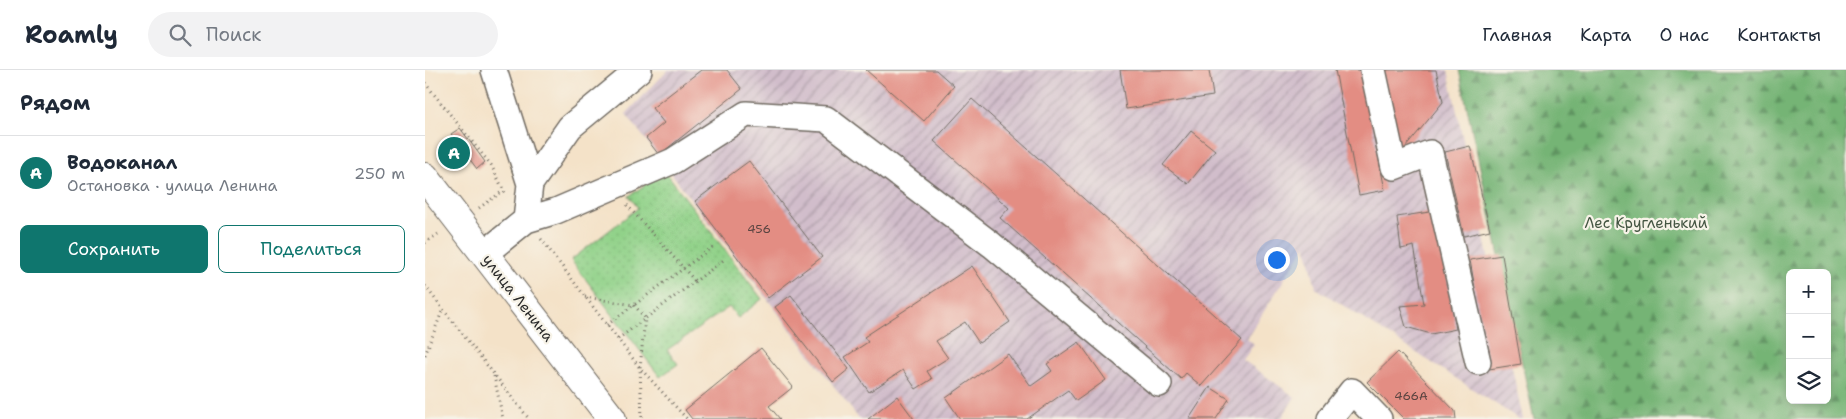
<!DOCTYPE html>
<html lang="ru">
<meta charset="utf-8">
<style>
body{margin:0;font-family:"Shantell Sans",sans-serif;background:#f2f2f3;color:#1f2937}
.controls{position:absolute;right:15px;bottom:15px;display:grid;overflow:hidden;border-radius:8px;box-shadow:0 2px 8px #0003}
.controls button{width:45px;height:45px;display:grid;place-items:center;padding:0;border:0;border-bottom:1px solid #e0e1e3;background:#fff;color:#1f2937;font:25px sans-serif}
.you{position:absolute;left:851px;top:189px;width:18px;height:18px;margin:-12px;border:4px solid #fff;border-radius:50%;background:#1a73e8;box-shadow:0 0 0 8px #1a73e833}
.badge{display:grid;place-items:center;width:32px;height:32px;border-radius:50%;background:#0f766e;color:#fff;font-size:16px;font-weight:700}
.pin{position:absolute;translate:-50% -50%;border:2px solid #fff;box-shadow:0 1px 5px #0006}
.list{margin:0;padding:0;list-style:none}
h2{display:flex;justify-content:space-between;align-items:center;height:65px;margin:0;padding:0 20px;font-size:21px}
h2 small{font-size:16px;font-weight:400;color:#747a83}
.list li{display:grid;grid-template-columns:32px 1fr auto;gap:15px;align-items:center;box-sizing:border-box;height:75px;padding:0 20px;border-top:1px solid #e0e1e3}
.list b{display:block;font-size:19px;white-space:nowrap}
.list p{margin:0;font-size:16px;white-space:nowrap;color:#747a83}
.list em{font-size:16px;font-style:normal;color:#747a83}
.actions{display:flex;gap:10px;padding:15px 20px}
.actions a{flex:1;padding:11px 0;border:1px solid #0f766e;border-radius:8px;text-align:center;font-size:18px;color:#0f766e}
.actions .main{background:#0f766e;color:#fff}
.icon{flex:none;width:28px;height:28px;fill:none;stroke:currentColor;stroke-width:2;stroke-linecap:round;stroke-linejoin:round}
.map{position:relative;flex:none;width:1421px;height:349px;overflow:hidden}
header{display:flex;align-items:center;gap:30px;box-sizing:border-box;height:70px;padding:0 25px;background:#fff;border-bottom:1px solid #e0e1e3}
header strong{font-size:24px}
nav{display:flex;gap:28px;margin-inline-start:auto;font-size:18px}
.search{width:350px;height:45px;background:#f2f2f3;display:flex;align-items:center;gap:12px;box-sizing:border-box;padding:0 18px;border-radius:28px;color:#747a83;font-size:19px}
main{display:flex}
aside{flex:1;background:#fff}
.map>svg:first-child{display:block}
.industrial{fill:url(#industrial-furrows)}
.green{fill:url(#green-dots);stroke:#5e7e5a}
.forest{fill:url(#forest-firs);stroke:#507050;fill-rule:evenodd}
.building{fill:#e38d83}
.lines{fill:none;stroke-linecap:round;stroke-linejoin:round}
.minor-casing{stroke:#716b62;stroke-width:28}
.major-casing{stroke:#716b62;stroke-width:30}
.path{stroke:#716b62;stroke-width:3;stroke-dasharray:1 4;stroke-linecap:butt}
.minor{stroke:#fff;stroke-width:25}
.major{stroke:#fff;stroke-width:28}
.labels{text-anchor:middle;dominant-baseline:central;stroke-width:4.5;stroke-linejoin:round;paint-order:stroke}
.number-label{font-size:12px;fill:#594441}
.park-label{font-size:15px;fill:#445542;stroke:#f7f3e8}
.street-label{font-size:15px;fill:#2b2b2b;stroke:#f7f3e8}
</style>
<header>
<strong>Roamly</strong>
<div class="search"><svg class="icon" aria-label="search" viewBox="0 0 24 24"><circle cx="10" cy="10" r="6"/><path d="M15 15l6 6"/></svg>Поиск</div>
<nav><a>Главная</a><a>Карта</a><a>О нас</a><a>Контакты</a></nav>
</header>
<main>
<aside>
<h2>Рядом<small></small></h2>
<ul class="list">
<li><span class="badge">A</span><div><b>Водоканал</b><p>Остановка · улица Ленина</p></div><em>250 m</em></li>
</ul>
<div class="actions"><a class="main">Сохранить</a><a>Поделиться</a></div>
</aside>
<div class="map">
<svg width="1421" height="349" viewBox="0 0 1421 349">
<defs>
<pattern id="industrial-furrows" width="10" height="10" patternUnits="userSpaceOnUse" patternTransform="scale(1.25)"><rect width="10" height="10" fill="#d1bdcb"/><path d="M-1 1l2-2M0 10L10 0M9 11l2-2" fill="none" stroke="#aa9aa5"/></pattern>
<pattern id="green-dots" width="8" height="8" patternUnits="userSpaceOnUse" patternTransform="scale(1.25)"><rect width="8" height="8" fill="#91d289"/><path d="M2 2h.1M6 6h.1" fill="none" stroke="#7db476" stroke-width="1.8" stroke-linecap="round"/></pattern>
<pattern id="forest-firs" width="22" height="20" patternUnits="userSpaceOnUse" patternTransform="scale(1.25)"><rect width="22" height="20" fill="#74b475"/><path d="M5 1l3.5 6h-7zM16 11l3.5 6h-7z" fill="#5f9360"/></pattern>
</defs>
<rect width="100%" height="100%" fill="#f7f3e8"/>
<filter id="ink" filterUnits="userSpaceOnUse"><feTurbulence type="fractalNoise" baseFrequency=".02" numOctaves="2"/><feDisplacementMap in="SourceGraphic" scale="10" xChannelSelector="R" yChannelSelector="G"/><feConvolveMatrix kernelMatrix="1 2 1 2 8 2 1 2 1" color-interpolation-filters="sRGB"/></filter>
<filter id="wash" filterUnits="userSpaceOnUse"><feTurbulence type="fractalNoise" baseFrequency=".0096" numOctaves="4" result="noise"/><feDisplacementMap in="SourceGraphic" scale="20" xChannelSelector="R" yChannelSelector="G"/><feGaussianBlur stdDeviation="1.12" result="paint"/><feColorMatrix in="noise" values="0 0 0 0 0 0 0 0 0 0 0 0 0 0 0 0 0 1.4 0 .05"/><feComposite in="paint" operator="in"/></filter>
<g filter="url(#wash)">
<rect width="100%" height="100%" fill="#f4e2c8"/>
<path class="industrial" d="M 243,0 L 1023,0 L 1098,349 L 1094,349 L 891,218 L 881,175 L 822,268 L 829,274 L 818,290 L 870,327 L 856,349 L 434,349 L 201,44 Z"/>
<path class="green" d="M 240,101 L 337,229 L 313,248 L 304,237 L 242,280 L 253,294 L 235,307 L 146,190 L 213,138 L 204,126 Z"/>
<path class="forest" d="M 1034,0 L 1421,0 L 1421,349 L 1109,349 ZM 1365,203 L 1402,203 L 1402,330 L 1365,330 Z"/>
<g id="blocks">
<path class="building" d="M 276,0 L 302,0 L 317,19 L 234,85 L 221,68 L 239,53 L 227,38 Z
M 441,0 L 511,0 L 529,16 L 499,51 Z
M 695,0 L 784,0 L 788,26 L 701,39 Z
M 910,0 L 936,0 L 960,120 L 934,125 Z
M 957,0 L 1011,0 L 1018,32 L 975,84 Z
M 547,29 L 817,270 L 776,316 L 761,303 L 756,309 L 575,148 L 584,138 L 509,71 Z
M 35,58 L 60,92 L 52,99 L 26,64 Z
M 766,61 L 790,80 L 763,114 L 738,95 Z
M 1045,76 L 1065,160 L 1039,166 L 1020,82 Z
M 324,91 L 397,187 L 343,228 L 270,131 Z
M 1011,141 L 1031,259 L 1006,264 L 981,257 L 975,236 L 999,234 L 989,176 L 976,179 L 972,147 Z
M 1077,185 L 1096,294 L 1064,299 L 1045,190 Z
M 547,196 L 585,252 L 554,273 L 540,252 L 511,271 L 523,288 L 502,301 L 507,309 L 491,319 L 478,300 L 444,322 L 420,287 L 443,272 L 439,267 Z
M 366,225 L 424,299 L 408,312 L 350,237 Z
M 654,272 L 681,310 L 651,331 L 643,320 L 602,349 L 535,349 L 521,328 L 583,284 L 606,316 L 627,301 L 622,294 Z
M 336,278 L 368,317 L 344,336 L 355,349 L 267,349 L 260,340 Z
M 973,282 L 1030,341 L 1031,349 L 979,349 L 942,312 Z
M 785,317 L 804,329 L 791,349 L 764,349 Z
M 472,326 L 489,349 L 443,349 Z"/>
</g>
</g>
<g filter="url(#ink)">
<use href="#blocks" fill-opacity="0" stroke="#716b62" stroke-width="1"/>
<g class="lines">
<defs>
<path id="minor" d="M 69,0 L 105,114
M 948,0 L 969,97 L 1005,83 L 1053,292
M 101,150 L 131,141 L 248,91 L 321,44 L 401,49 L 567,175 L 734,314
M 59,184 L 101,150 L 105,114 L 145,57 L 214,0
M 905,349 L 927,321 L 954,349"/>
<path id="major" d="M 0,107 L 187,349"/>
</defs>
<use href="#minor" class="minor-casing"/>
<use href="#major" class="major-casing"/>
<path class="path" d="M 0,13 L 66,95 L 80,123
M 202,135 L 270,211
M 54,138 L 78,121
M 116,169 L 215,298 L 262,349
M 0,173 L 13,164
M 0,216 L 104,349
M 160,227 L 209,235 L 220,248 L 215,298 L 217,349
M 182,255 L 290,175
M 193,269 L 300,189
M 0,285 L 18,239
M 69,306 L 78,349"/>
<use href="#minor" class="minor"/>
<use href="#major" class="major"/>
</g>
</g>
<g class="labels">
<g class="number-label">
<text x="334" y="159">456</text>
<text x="986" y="326">466А</text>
</g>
<g class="park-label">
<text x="1221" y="153">Лес Кругленький</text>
</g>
<g class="street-label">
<text transform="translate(93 228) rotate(52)">улица Ленина</text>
</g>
</g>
</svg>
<div class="controls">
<button>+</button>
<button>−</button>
<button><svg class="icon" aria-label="layers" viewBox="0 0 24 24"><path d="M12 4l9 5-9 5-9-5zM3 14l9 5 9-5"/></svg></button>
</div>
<div class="you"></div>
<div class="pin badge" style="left:29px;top:83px">A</div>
</div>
</main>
